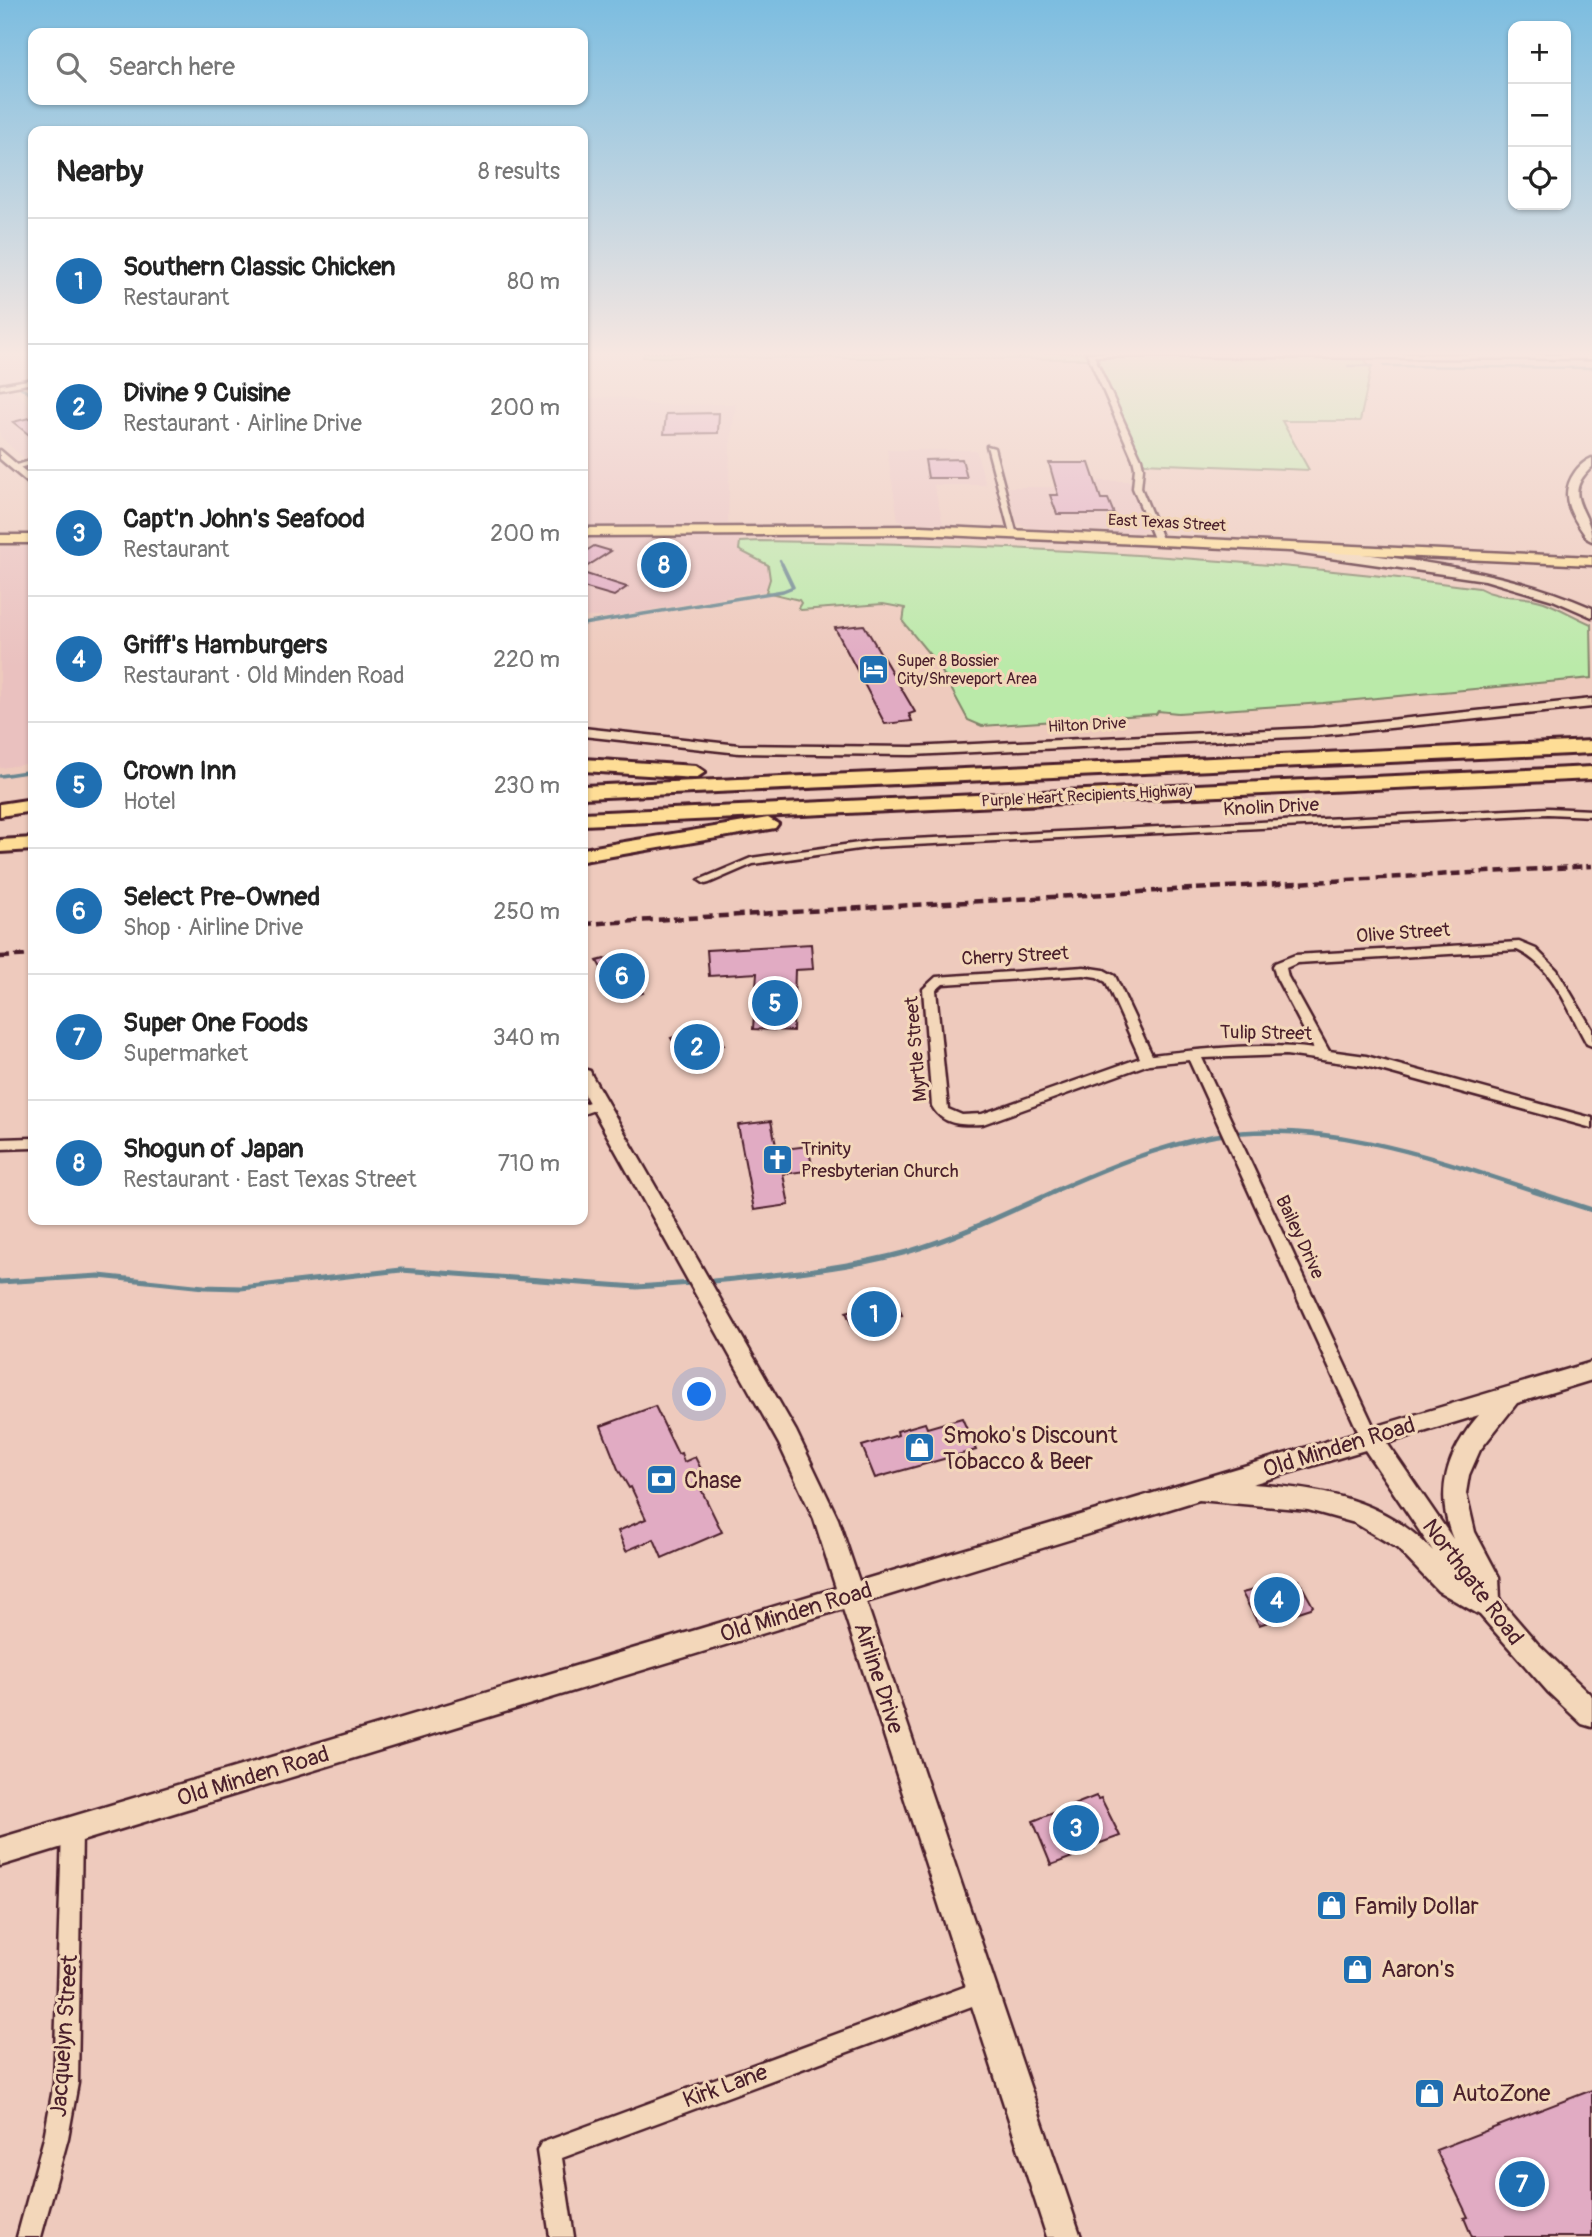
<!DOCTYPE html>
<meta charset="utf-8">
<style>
body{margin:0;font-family:Pangolin,sans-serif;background:#f6f6f6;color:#222}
.controls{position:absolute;right:21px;top:21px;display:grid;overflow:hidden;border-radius:14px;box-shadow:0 2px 5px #0004}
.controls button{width:63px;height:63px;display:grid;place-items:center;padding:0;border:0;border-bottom:2px solid #e0e0e0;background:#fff;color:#222;font:35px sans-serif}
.you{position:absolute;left:700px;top:1395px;width:24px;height:24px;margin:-18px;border:5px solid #fff;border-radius:50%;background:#1a73e8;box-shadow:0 0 0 10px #1a73e833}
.badge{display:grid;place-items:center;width:46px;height:46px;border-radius:50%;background:#1f6fb2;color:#fff;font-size:23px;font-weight:700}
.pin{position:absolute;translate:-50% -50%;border:4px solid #fff;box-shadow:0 2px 7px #0006}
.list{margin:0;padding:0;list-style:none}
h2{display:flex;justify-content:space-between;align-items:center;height:91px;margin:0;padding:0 28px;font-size:30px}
h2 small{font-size:23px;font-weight:400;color:#767676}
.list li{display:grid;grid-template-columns:46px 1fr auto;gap:21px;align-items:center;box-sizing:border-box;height:126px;padding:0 28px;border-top:2px solid #e0e0e0}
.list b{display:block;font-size:26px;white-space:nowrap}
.list p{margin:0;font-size:23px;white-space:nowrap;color:#767676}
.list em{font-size:23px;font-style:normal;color:#767676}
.icon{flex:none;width:38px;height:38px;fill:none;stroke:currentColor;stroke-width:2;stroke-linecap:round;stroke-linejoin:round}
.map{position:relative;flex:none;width:1592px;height:2237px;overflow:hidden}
.search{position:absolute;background:#fff;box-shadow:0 2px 5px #0004;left:28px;top:28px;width:560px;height:77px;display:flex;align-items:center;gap:18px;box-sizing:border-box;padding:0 24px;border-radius:14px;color:#767676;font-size:26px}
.panel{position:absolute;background:#fff;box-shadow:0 2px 5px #0004;left:28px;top:126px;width:560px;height:1099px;border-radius:14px}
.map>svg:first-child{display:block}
.built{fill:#eac1bf}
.green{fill:#baeaa9;stroke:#82846a;stroke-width:2}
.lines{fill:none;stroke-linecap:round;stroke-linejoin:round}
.stream-far3{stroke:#678690;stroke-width:2.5}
.stream-far2{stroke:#678690;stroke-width:3.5}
.stream-far1{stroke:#678690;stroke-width:4.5}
.stream{stroke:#678690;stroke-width:5}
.building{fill:#e1abc3;stroke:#4a1f2b;stroke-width:2}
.street-casing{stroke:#4a1f2b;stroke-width:5}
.secondary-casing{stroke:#4a1f2b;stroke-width:5}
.primary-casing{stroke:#4a1f2b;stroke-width:5}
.highway-casing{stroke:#4a1f2b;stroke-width:6}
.street{fill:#f3d7ba;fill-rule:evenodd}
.secondary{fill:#f3d7ba;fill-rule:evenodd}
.primary{fill:#fedd96;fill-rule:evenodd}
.highway{fill:#fedd96;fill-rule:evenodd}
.rail{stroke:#4a1f2b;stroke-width:4.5;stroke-dasharray:10 5;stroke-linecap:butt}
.labels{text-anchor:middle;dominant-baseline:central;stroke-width:6;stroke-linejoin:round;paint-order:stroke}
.far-street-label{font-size:16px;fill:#4a1f2b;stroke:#f3d7ba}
.far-poi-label{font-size:16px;fill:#4a1f2b;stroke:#f3d7ba;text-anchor:start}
.street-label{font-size:19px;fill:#4a1f2b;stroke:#f3d7ba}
.poi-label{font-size:19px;fill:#4a1f2b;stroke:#f3d7ba;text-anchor:start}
.near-poi-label{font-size:23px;fill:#4a1f2b;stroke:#f3d7ba;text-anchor:start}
.near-street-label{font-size:23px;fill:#4a1f2b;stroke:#f3d7ba}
</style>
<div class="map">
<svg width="1592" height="2237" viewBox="0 0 1592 2237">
<rect width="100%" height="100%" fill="#eecabd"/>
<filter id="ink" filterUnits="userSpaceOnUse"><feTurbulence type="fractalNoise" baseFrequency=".0143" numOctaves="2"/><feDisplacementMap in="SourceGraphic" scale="14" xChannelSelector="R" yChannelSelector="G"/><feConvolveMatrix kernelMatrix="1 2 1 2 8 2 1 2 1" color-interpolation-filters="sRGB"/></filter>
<g filter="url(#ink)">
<path class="built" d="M 19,354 L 33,364 L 33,379 L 7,384 L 33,408 L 33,467 L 0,436 L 0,356 Z
M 621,397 L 656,405 L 736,404 L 730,446 L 728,524 L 583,526 L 583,398 Z
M 887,450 L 976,450 L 986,485 L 934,485 L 943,524 L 902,522 L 898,520 Z
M 1064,481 L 1131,481 L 1148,530 L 1137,533 L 1030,528 L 1017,523 L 1008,487 L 1065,487 Z
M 740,535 L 740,550 L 768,565 L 770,579 L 766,590 L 610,617 L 583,617 L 583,537 Z
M 33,546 L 33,763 L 0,768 L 0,547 Z"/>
<path class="green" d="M 644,353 L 1360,353 L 1371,369 L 1360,421 L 1282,421 L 1309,470 L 1142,463 L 1096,359 L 643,357 Z
M 760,541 C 1001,544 1240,556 1479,588 C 1500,600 1522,594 1544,602 C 1560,608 1575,617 1591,624 L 1592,678 L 1323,703 L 1178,713 L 1158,711 L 1156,714 L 982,726 L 968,720 L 939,666 L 903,622 L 905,608 L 883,604 L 801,610 L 798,608 L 801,603 L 799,600 L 766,592 L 770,579 L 768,565 L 739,550 L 740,542 Z"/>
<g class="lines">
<path class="stream-far3" d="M 1348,366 L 1372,366
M 1384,366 L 1592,368
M 20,387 L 33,396
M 780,560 L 783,566"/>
<path class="stream-far2" d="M 583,624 L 783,591 L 793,587 L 782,564
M 0,776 L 33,771"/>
<path class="stream-far1" d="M 1052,1192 C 1104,1169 1157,1146 1214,1136 C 1324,1118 1435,1158 1538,1192"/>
<path class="stream" d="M 1533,1191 L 1592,1210
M 0,1282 L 99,1276 L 204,1287 L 241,1288 L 401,1270 L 637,1287 L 692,1283
M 704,1282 C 772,1275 841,1270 907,1252 C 958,1237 1007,1213 1056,1191"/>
</g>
<path class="building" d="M 719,413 L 718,433 L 664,434 L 666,414 Z
M 33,417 L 33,438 L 13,422 Z
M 962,459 L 967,478 L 928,478 L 925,460 Z
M 1049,463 L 1089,463 L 1101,499 L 1108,499 L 1114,514 L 1057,514 L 1050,495 L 1058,495 Z
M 594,546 L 611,551 L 583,569 L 583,553 Z
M 650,554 L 681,554 L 678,576 L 646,576 Z
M 583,573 L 627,587 L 614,596 L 583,587 Z
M 864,625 L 915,712 L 909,714 L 912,721 L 885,724 L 835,628 Z
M 811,944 L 813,969 L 795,970 L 793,1031 L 753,1029 L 757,973 L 709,976 L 707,950 Z
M 620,955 L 643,993 L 620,1000 L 597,961 Z
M 699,1028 L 704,1036 L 716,1032 L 724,1045 L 712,1049 L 716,1055 L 688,1064 L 671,1038 Z
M 771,1121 L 777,1150 L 808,1146 L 813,1170 L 783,1174 L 789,1205 L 754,1210 L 738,1125 Z
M 895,1299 L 902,1315 L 892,1318 L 895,1323 L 869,1330 L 866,1325 L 853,1328 L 846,1312 Z
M 655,1406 L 678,1454 L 681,1453 L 684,1462 L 695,1457 L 701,1469 L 693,1473 L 722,1532 L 662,1558 L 654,1539 L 626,1551 L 618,1531 L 646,1519 L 631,1487 L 629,1488 L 618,1469 L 601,1426 Z
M 962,1418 L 976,1450 L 875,1478 L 862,1446 L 898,1435 L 897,1431 L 925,1423 L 927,1428 Z
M 1290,1575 L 1292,1579 L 1298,1579 L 1313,1606 L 1311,1608 L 1259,1625 L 1242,1593 L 1262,1588 L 1260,1584 Z
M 1096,1796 L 1098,1799 L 1101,1798 L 1120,1836 L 1092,1846 L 1094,1849 L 1051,1865 L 1033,1821 Z
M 1592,2090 L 1592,2237 L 1472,2237 L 1464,2218 L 1468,2217 L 1436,2150 Z"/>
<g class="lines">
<defs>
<path id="street" d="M 1087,353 L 1592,355 L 1592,359 L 1094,356 L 1141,459 L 1143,468 L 1141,488 L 1163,541 L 1159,544 L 1155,541 L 1133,488 L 1135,468 L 1133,459 Z
M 33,379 L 33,383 L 0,389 L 0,385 Z
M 987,446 L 994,448 L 1017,535 L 1010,533 Z
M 33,460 L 33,464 L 15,469 L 11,467 Z
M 1548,808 L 1592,810 L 1592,816 L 1548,814 L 873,847 L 753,864 L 709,883 L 705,884 L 699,880 L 751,858 L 873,841 Z
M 1519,942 L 1536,949 L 1557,970 L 1592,1029 L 1592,1046 L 1587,1044 C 1568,1011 1555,967 1517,950 L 1297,963 L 1286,968 L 1288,977 L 1329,1051 L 1366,1056 L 1592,1118 L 1592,1128 L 1366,1066 L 1286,1055 L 1202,1058 L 1379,1438 L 1376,1443 L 1370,1445 L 1364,1443 L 1361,1438 L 1189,1060 L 1149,1064 L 983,1124 C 962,1125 943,1126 932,1106 L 923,989 L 936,977 L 1084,967 L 1104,970 L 1115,976 L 1152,1055 C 1206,1049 1260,1042 1314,1049 L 1276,977 L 1273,966 L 1275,963 L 1295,955 ZM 1084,975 L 1097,977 L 1106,982 L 1140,1058 L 982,1114 L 962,1115 L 948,1109 L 936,990 L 943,984 Z
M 598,1099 L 605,1104 L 603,1107 L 583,1114 L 583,1104 Z
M 33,1138 L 33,1148 L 0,1149 L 0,1139 Z
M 72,1821 L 79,1824 L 82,1831 L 78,2083 L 68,2138 L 41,2237 L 17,2237 L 44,2138 L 54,2083 L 62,1831 L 65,1824 Z
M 983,1980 L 991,1983 L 994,1991 L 991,1999 L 562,2158 L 574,2237 L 550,2237 L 537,2151 L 541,2143 Z"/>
<path id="secondary" d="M 0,450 L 33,478 L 33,487 L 0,459 Z
M 1592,458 L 1592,467 C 1559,497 1592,510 1592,541 L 1588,539 C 1573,518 1557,497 1575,472 C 1579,466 1585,461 1592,458 Z
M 1299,546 C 1399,559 1499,567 1592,608 L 1592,617 L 1553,600 L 1485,580 L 1295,553 L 1293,550 Z
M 1592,699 L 1592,707 L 1313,736 L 912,755 L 739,753 L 583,736 L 583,728 L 739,745 L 912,747 L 1313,728 Z
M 583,1069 L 590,1071 L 592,1076 L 796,1431 L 838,1519 L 859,1581 L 1592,1362 L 1592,1380 L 1517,1403 L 1480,1450 L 1469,1475 L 1466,1493 L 1475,1532 L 1499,1577 L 1500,1600 L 1537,1643 L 1592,1696 L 1592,1727 L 1582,1724 L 1549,1693 L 1480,1615 L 1438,1591 L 1397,1548 L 1355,1523 L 1308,1510 L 1199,1500 L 866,1602 L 1081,2237 L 1047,2237 L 843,1609 L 0,1866 L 0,1838 L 836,1588 L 814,1519 L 779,1444 L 583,1092 ZM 1479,1415 C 1447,1452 1434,1492 1453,1539 L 1387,1443 ZM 1365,1450 L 1433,1551 C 1382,1498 1322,1489 1252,1484 Z"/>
<path id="primary" d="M 921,526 L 1592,557 L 1592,565 L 921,534 L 583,536 L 583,528 Z
M 0,535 L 33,535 L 33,543 L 0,543 Z"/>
<path id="highway" d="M 1592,741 L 1592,753 L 583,798 L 583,786 Z
M 583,759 L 696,766 L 705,772 L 696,778 L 583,771 Z
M 1592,767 L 1592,779 L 583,825 L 583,813 Z
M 33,799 L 33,811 L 0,816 L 0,804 Z
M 768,818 L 778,824 L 775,828 L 583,861 L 583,849 Z
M 33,838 L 33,850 L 0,852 L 0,840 Z"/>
</defs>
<use href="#street" class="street-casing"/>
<use href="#secondary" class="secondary-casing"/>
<use href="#primary" class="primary-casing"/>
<use href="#highway" class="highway-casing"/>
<use href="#street" class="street"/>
<use href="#secondary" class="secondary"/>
<use href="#primary" class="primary"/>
<use href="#highway" class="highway"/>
<path class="rail" d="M 583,924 L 1592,866
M 0,957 L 33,955"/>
</g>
</g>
<linearGradient id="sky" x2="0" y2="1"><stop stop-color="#7cbde0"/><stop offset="0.53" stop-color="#f7e7e1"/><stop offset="1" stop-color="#f7e7e1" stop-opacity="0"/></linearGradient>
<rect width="1592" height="667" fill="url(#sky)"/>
<defs>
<symbol id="hotel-square" viewBox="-11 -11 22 22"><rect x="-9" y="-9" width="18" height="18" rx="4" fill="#1f6fb2" stroke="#f3d7ba"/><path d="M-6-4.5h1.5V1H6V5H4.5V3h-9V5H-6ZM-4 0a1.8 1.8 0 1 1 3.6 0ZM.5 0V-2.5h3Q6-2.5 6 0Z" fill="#fff"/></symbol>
<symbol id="church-square" viewBox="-11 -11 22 22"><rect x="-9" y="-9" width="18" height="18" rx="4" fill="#1f6fb2" stroke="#f3d7ba"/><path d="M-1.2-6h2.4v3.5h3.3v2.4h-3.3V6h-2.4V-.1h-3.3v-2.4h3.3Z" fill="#fff"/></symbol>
<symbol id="shop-square" viewBox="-11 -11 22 22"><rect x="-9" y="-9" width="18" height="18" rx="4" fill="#1f6fb2" stroke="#f3d7ba"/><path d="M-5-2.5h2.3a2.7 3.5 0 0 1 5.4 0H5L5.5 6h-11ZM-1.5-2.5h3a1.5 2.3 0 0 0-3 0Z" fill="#fff"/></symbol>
<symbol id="bank-square" viewBox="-11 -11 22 22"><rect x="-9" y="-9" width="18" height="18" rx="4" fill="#1f6fb2" stroke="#f3d7ba"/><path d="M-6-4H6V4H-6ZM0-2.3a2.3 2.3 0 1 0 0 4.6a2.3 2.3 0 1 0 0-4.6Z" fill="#fff"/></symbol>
</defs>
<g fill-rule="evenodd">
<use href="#hotel-square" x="856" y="652" width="35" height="35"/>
<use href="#church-square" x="760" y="1142" width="35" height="35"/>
<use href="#shop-square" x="902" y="1430" width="35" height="35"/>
<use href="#bank-square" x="644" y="1462" width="35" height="35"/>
<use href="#shop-square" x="1314" y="1888" width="35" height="35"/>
<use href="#shop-square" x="1340" y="1952" width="35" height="35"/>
<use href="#shop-square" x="1412" y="2076" width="35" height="35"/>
</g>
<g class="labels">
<g class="far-street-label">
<text transform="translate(1167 523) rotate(3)">East Texas Street</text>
<text transform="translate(1087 725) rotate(-3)">Hilton Drive</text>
<text transform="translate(1087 796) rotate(-3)">Purple Heart Recipients Highway</text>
</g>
<g class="far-poi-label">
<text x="897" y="661">Super 8 Bossier<tspan x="897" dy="18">City/Shreveport Area</tspan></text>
</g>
<g class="street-label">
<text transform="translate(1271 807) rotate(-3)">Knolin Drive</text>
<text transform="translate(1403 933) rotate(-4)">Olive Street</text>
<text transform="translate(1015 956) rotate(-3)">Cherry Street</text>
<text transform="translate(1266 1033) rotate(1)">Tulip Street</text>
<text transform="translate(916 1049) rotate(-95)">Myrtle Street</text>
<text transform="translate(1300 1237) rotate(65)">Bailey Drive</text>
</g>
<g class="poi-label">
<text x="801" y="1149">Trinity<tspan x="801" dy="22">Presbyterian Church</tspan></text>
</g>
<g class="near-poi-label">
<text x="943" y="1435">Smoko's Discount<tspan x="943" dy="26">Tobacco &amp; Beer</tspan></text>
<text x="684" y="1480">Chase</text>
<text x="1354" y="1906">Family Dollar</text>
<text x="1381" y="1969">Aaron's</text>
<text x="1452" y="2093">AutoZone</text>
</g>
<g class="near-street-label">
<text transform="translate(1339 1447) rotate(-17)">Old Minden Road</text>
<text transform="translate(1473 1582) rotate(53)">Northgate Road</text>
<text transform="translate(796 1612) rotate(-17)">Old Minden Road</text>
<text transform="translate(879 1678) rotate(72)">Airline Drive</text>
<text transform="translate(253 1776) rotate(-17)">Old Minden Road</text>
<text transform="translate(64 2036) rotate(-86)">Jacquelyn Street</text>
<text transform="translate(725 2086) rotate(-20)">Kirk Lane</text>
</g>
</g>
</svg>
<div class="controls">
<button>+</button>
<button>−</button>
<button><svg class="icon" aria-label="locate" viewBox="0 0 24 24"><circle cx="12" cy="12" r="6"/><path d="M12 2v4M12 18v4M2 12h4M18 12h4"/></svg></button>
</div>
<div class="you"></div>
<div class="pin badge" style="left:874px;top:1314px">1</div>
<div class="pin badge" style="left:697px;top:1047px">2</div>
<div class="pin badge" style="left:1076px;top:1828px">3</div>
<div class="pin badge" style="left:1277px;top:1600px">4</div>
<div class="pin badge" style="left:775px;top:1003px">5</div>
<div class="pin badge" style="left:622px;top:976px">6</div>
<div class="pin badge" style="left:1522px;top:2184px">7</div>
<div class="pin badge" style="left:664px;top:565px">8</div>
<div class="search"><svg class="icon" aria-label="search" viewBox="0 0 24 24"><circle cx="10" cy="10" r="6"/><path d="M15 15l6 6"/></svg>Search here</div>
<section class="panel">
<h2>Nearby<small>8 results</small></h2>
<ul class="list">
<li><span class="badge">1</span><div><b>Southern Classic Chicken</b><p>Restaurant</p></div><em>80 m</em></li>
<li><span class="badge">2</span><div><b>Divine 9 Cuisine</b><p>Restaurant · Airline Drive</p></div><em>200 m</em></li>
<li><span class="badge">3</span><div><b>Capt'n John's Seafood</b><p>Restaurant</p></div><em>200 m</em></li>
<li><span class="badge">4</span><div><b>Griff's Hamburgers</b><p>Restaurant · Old Minden Road</p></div><em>220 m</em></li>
<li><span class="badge">5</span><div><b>Crown Inn</b><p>Hotel</p></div><em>230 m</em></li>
<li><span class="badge">6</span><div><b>Select Pre-Owned</b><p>Shop · Airline Drive</p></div><em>250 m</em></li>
<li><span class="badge">7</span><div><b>Super One Foods</b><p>Supermarket</p></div><em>340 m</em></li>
<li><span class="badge">8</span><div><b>Shogun of Japan</b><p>Restaurant · East Texas Street</p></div><em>710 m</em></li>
</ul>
</section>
</div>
